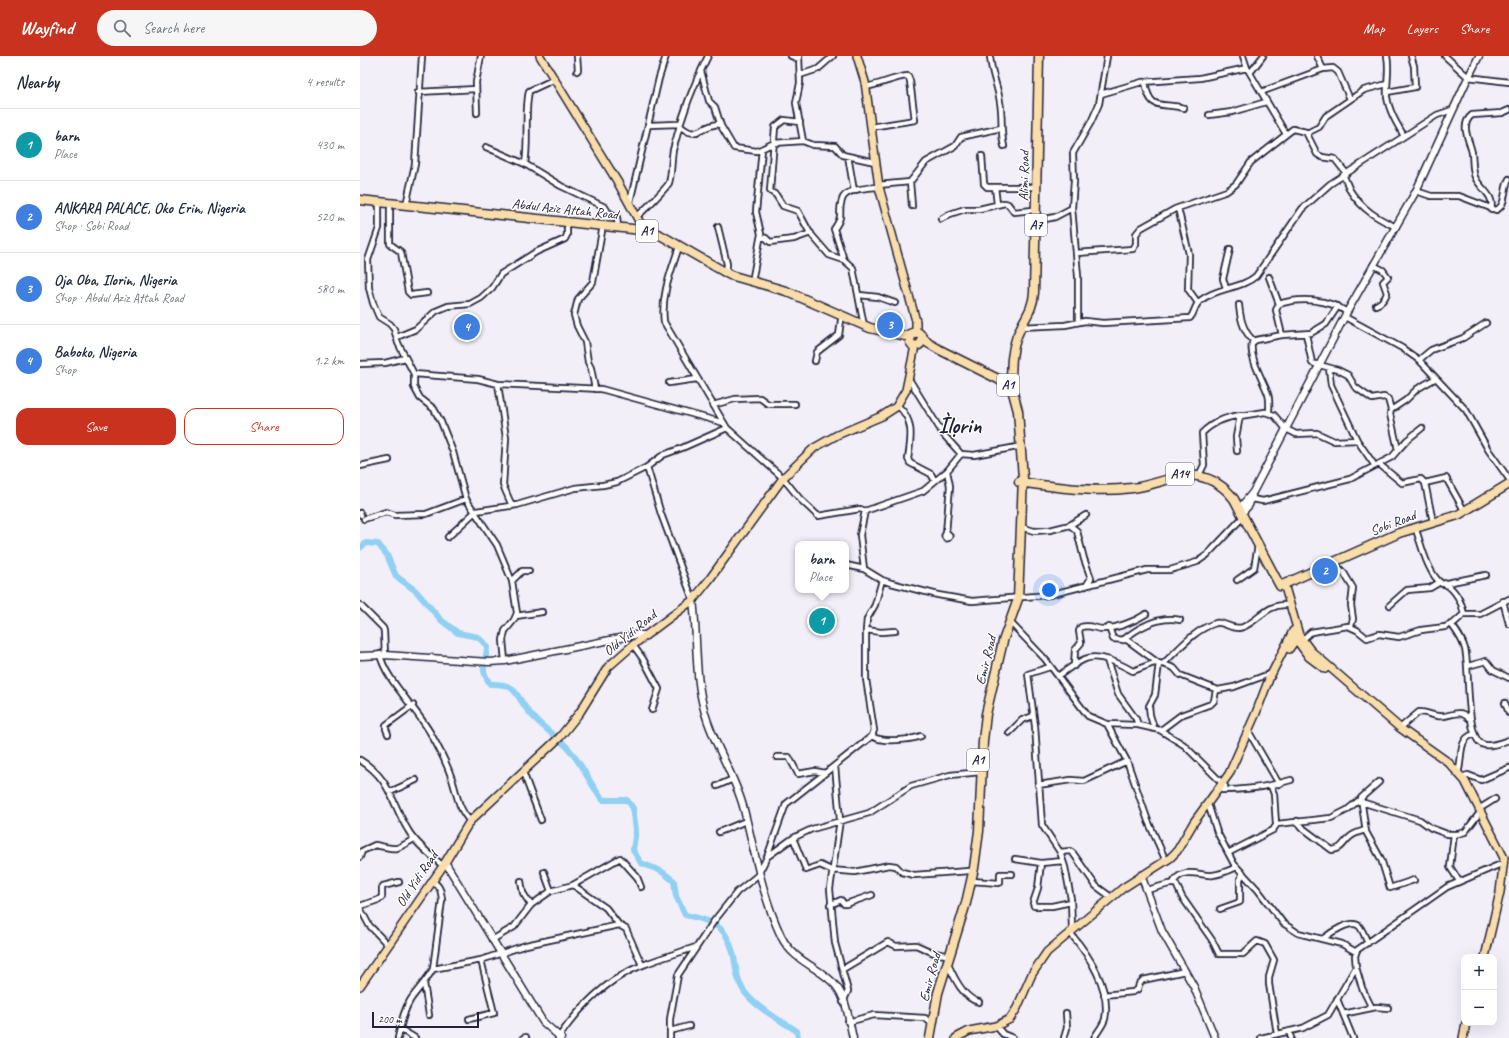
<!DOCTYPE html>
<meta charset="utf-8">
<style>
body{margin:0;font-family:Caveat,sans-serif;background:#f6f6f7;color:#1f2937}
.controls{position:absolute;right:12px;bottom:12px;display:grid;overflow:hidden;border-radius:8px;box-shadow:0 4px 16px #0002}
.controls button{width:36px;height:36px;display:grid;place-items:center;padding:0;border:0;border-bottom:1px solid #e0e1e3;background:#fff;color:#1f2937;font:20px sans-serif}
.scale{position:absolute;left:12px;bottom:10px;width:107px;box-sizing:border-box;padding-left:4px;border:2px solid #22223b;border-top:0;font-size:11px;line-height:14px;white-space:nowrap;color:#22223b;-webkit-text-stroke:3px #fff;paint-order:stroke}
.you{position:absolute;left:689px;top:534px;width:14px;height:14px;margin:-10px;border:3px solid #fff;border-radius:50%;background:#1a73e8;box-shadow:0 0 0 6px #1a73e833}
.badge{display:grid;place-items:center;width:26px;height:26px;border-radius:50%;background:#c8321e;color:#fff;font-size:13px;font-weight:700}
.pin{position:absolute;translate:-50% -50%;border:2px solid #fff;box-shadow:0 1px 4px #0006}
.popup{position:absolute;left:435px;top:485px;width:54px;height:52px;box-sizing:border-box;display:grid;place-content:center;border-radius:8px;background:#fff;filter:drop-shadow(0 1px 3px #0005);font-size:13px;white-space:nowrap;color:#747a83}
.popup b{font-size:15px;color:#1f2937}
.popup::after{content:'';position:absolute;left:50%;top:100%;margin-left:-8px;border:8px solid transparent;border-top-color:#fff}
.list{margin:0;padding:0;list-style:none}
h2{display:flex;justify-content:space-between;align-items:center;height:52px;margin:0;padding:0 16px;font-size:17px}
h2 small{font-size:13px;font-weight:400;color:#747a83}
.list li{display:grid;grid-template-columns:26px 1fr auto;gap:12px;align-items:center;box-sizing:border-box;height:72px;padding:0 16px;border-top:1px solid #e0e1e3}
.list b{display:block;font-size:15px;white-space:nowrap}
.list p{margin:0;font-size:13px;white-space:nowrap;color:#747a83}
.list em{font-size:13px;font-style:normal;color:#747a83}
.actions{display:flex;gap:8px;padding:12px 16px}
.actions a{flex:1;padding:9px 0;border:1px solid #c8321e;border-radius:12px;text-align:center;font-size:14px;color:#c8321e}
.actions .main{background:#c8321e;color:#fff}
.icon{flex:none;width:22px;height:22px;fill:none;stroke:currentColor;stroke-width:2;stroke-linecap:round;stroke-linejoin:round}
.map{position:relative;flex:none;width:1149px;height:982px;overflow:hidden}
header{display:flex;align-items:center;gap:24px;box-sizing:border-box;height:56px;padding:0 20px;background:#c8321e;color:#fff}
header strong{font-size:19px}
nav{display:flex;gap:22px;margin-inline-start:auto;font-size:14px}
.search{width:280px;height:36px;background:#f6f6f7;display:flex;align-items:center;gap:10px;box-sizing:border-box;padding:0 14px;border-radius:22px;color:#747a83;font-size:15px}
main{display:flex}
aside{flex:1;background:#fff}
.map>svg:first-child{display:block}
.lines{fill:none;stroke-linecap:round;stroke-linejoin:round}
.river{stroke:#90d0f2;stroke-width:6}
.street-casing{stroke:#22223b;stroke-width:8}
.secondary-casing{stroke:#22223b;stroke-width:9}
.primary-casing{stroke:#22223b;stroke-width:10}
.highway-casing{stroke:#22223b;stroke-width:11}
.street{stroke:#fff;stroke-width:4.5}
.secondary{stroke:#fff;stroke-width:6}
.primary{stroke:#f9deab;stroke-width:7}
.highway{stroke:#f9deab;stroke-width:8}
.labels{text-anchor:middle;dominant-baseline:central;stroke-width:3;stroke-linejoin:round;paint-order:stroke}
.shield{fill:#fff;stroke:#646476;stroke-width:1}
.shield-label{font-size:13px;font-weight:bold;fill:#22223b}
.street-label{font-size:14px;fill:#22223b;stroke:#fff}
.town-label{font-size:22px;font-weight:bold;fill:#22223b;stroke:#fff}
</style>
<header>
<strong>Wayfind</strong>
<div class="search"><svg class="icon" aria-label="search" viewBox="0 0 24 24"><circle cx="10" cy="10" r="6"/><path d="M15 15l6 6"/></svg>Search here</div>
<nav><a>Map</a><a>Layers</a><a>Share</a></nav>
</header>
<main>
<aside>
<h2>Nearby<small>4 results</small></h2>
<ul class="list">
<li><span class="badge" style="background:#0f9aa8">1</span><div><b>barn</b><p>Place</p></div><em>430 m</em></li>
<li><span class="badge" style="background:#3f7fe0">2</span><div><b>ANKARA PALACE, Oko Erin, Nigeria</b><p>Shop · Sobi Road</p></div><em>520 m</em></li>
<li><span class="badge" style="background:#3f7fe0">3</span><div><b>Oja Oba, Ilorin, Nigeria</b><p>Shop · Abdul Aziz Attah Road</p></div><em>580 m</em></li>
<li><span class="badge" style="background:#3f7fe0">4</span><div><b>Baboko, Nigeria</b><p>Shop</p></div><em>1.2 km</em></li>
</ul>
<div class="actions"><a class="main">Save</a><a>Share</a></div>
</aside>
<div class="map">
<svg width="1149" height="982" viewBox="0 0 1149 982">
<rect width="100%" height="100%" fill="#f3eff9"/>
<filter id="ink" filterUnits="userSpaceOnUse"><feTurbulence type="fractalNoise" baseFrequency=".025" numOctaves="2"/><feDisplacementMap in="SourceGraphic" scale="8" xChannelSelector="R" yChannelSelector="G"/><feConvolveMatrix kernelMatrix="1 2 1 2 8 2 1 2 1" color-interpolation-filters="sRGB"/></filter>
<g filter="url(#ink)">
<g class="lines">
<path class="river" d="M 0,492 L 6,487 L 18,488 L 27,499 L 36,520 L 56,535 L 81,564 L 98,577 L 118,581 L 127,590 C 127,607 118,610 130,628 C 158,627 154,638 169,656 C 179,669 195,679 207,691 C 222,707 229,727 243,744 L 267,744 L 273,752 L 276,774 L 273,794 L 281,807 L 301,815 L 314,825 L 316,840 L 325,859 C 357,865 370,873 375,907 C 377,919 379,930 387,939 C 400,954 420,964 437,975 L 438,982"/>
<defs>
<path id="street" d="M 217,0 L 218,14 L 217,15
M 431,0 L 439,3
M 439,0 L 440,27 L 436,47 L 443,85
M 630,0 C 631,17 638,30 640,46 C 643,61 640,75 644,90
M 883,0 L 887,12 L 926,78
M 957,0 L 963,13
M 1027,0 C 1030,14 1026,27 1027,41 C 1029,55 1037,68 1044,80
M 1085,0 L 1108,21 L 1149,26
M 341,15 L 349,45 L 355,51 L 361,70
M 890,17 L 903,0
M 440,19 L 458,13 L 473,0
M 785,26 C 790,56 800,46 824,52
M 505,31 C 520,29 534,21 548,20 L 550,25 L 555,64 L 511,71
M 58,36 L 116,33
M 901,36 L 963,13 L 973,12 L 978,16 L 990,43
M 1027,36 L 1055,31 L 1054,10 L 1051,0
M 741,38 L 782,26 L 840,22 L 887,12
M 117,57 L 116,26 L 121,0
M 849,59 L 872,56 L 906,46
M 440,66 L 424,64 L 415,71 L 410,135 L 416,139 L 423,150 L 438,155 L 450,177 L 469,199 L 484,204 L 493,212 L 504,270
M 289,69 L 318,68 C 337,86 337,71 358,68 L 361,70 L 374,92 L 397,95 L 414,87 L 443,85 L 453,89 L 475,90 L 483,99 L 515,106
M 947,77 L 959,71 L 966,60 L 1004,34 L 1027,28
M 126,91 L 165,108 L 201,130 L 245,151 L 248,156 L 257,161 L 258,172
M 488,100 L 494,135
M 622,100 L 624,128 L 627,131 L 673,131
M 165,108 C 169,84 164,59 169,35 L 195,23
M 983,119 C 986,124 988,131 991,136 C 1003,154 1017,162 1036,171
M 550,126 L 552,150
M 518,129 L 550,126 L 566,106 L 595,90 L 601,81 L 641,72
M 635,131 L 637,148
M 1056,135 L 1071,140 L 1099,140 L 1136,154 C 1147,150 1143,132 1149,123
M 270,146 L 299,22 L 306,0
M 46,149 L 55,108 L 62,0
M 19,150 L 19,172 L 8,204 L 9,232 L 13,247 L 19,261 L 30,268 L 34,273 L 38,287 L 54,318 L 54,331 L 60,342 L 74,353 L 81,366 L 93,396 L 106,443 L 137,489 L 152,525 L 157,557 L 154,564 L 145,575 L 143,584 L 145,605
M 30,152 L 30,188 L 41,196 L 48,236 L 51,239 L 67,237
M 712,152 L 718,220 L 718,266
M 818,152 L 829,198 L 828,233 L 838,247
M 1131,153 C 1135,139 1120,133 1115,121 C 1112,113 1113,105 1112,97 C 1110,85 1099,69 1112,59 L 1142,57 L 1149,54
M 277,160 C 282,157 307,131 309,127 C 312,117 311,105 313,94 C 321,63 333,29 348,0
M 581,163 L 590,158 L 605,153 L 619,153 L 645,147 L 648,148 L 654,156 L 673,154
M 676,165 L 695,161 L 712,152 L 714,125 L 713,97 L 731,66 L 739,48 L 747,0
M 358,171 L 367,208 L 366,217
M 401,181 L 406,182 L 410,186 L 434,183 L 451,177
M 318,194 C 310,218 301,240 304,266 L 367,372 L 423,422 L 440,443 L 458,460 L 500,453 L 505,455
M 716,197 L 773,193 L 776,188 L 776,178 L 781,172 L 815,153 L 867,135 L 876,128 L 891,106 L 933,73 L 946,76 L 957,98 L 962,101 L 975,103 L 986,117
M 484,204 L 474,173 C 485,158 477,158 482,144 C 485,132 509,132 519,131
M 1013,209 L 1023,214 L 1028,221 L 1023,226 L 1027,237 C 1025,243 1021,247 1016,249
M 909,221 L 919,248
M 392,226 L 401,178 L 396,156 L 402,93
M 866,232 L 863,223 L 870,193
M 499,239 L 518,241 L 535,247
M 879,249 C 880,261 884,277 894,285
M 985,261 L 1042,292 L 1059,304 L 1106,354 L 1129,395 L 1149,423
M 660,271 L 705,269 L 725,265 L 743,267 L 830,262 C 835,257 834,249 841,244 C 858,231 881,233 896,220 L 942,153 L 970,128 L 1077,59 L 1092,54
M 946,278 L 952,307 L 978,314 L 988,319 L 995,331 L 1012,343 L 1024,341 L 1028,343 L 1031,354
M 922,279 L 916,254 L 919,248 C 941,241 968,243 987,256
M 37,281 L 56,273 L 76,255 L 88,250 L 110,248 L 121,242 L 132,232 L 141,218 L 176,196 L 205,183 L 207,179 L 207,172
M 1059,304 L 1071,294 L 1103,282 L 1126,267
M 455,305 L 457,296 L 479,279 L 481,264
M 0,308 L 25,307 L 45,302
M 969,312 L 971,329 L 997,384
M 54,318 L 118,323 L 138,328 L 241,333 L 364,367
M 549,323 L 583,378 L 601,398 L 614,399 L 657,391
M 309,327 L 337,323
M 138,328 L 146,382 L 143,429 L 152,450
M 235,333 L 231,312 L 228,306 L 225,286 L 217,270 L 214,259 L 218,243 L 233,226 L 242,175
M 353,349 L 375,343 L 400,342 L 408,348 L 435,348
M 537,349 C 555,364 551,383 548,403 L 550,407 L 571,418 L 575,425
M 909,357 C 909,351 910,344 908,338 C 903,324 889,302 892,287 L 896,284 L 922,279 L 951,277 L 966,268 L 978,250
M 1038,394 L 1047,384 L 1062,372
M 877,395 L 876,381 L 880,360 L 905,356 L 914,359 L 926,373 L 936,378 L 957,377 L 974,385 L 997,384 L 1015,410
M 1019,408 L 1042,427 L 1061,423 L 1065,427 L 1086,422 L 1105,456
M 0,410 L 29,404
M 287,411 L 301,458 L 333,544
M 840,417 L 844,409 L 842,377 C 853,366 865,361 881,359
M 1065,427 L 1073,466
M 892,443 L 903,445 L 990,423 L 1032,401 L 1038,394 L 1030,358 L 1031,354 L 1046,344 L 1057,333 L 1076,322
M 0,457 L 1,459
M 4,463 L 26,456 L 35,459 L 66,458 L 106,443
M 710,469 L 717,475 L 724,503 L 731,522 L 726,530
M 661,471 L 674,475 L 690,474 L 710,469 L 726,459
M 1055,471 C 1061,487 1067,517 1082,528 L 1126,519
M 586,477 L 590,430 L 587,415
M584.5 480a2.5 2.5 0 1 1 5 0a2.5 2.5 0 1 1-5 0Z
M 88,481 L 116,455 L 157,449 L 215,432 L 243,429 L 257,426 L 287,411 L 303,399 L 322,392 L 367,372
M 973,506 L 984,517 L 993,532 L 991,549 L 993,563 L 991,570
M 486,509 L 504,513 L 522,524 L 531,527 L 578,539 L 612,545 L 689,539 L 787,514 L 810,514 L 837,506 L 847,499 L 884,460
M 504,513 L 500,479 L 505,455 L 563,435 L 587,415 L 601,398
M 877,524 L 894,512 L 898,489
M 152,525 L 162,515 L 169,515
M 1085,528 C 1096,534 1102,547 1104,558
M 1143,545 L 1149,568
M 0,549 L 23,572 L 24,575 L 25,599
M 1030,549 L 1047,534 L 1070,532 L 1080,526
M 156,560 L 182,556
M 649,565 L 685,603 L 728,660 L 747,668 L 778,669 L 800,674 L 824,689 L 865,730
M 1091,568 C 1097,576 1103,584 1105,593 C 1110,611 1105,681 1122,688 C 1129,692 1142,686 1149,684
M 749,571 L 753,583 L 767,584 L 797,606
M 506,574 L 521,576 L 535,575
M 763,584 C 779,571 800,560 820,564
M 942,584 L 951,576 L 988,570 L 997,574 L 1007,582 L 1019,578 L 1039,581 L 1061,574 L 1085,571 L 1094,567 L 1104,558 L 1120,558 L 1149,543
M 273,589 L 283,603 L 299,633 L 292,654
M 20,598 C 24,622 58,654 71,678 C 79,692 87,708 92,723 C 97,738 98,753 110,765
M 747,604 L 758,638 L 776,663 L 778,669
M 803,608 C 819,593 835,573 856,567 C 864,565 872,575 883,571 C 898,565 907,548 926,549
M 714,610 L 715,594 L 721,587 L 719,575 L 721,571 C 730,568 735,573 743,573 C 757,572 774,566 786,558
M 1108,610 L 1126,605 L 1133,614 L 1149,622
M 690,611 L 668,618 L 675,670 L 682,769 L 700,796 L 705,811 L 711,843 L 712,874
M 698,620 C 706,615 715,607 725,603 C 740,597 760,608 773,615 L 794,607 L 803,608 L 814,612 L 820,619 L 858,634 L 874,631 L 912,617
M 1145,647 L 1149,657
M 747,668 L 767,705 L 788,765 L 806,805
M 794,672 L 790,659 L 789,650 L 795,639 L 799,607
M 1040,672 L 1059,656 C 1066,656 1071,659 1078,660 C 1093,662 1097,650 1111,664
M 801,674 L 821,659 L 851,648 L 854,645 L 856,634
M 649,677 L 662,664 L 673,660
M 28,678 L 26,673 L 26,669 L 53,649
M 890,678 L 919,728
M 512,680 C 521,687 550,684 561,680
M 417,701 L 429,701 L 438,718 L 455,715 L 465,717
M 0,704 C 31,723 31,746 48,774 C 56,788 71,799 83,810
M 475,710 L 480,764 L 470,833 L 475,887 L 488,935 L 483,946
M 163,716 L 181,764
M 1098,717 C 1103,703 1097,683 1114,678
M 1101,721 L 1108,719 L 1121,724 L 1149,712
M 1019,726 L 1001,742 L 1006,776 L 1021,803 L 1030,832 L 1054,824
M 678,729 L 711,724 L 724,725 L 767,705
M 357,730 L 373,723
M 911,730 L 914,738 L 916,768
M 862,734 C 886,734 908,731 931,724
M 30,736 L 56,724
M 849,751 L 857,776 L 874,808 L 898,834 L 923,867 L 938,877 L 982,888 L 996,896
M 1119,753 L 1135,743
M 937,765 L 944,773 L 972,794 C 983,793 983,786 990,781 C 994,777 1000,776 1005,774
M 359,776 L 386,765
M 1094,778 L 1090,811 L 1099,825
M 433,782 L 446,814 L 460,809 L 471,814 L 495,816 L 529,809 L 536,810 L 542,816 L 554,819 L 609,815
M 700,796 L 710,795 L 713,797 L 736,830 L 751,841
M 868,797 L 913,774 L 917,768 L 971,762 L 987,754 L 998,745 L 1060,764 L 1071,772 L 1087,778 L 1098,778 L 1105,776 L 1118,759
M 0,801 L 2,795 L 15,789 C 38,793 32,796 54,783
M 407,801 L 426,748 L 512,680 L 514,674 L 506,623 L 506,574 L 507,563 L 515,549 L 522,524
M 655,803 L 681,807 L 703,805
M 681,807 L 678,832 L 673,847 L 674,850 L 692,850 L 711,846
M 184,816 L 191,835
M 72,825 C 80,830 81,834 82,844 L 73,913
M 161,825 L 163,837 L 171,849
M 612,825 L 639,827 L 640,826 L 640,818 L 652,818
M 813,827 C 823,809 842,821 853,819 C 861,818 870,814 877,811
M 213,829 L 246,852 L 259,869
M 787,834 L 809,828 L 816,828 L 822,841 L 852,884 L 859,898 L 883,898 L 897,885 L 905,888 L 914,904 L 909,921 L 909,928 L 917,978
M 470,849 L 481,844 L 484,848 L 486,848 L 512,839
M 0,850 L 18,844 L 22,841 L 22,832 L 23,830 L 39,826
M 0,852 L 9,869 L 28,889
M 860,853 L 880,846 L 880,823 L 883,817
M 711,878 C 729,899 751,933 745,963 C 743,970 737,976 734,982
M 964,882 C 970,877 991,863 999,870 C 1003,874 1005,882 1008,887
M 132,884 L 154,871 L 171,849 L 191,835 L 213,829 L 260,802 L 277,821 L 281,831
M 588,908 C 594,922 604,943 619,946
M 996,911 L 1002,932 L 1012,952
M 483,913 L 528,886 L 536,890 L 556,889 L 574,897 L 586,899
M 64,927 L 69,959
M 744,939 L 773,936 L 778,933 L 779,928 L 783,924 L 825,915
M 977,943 L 993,982
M 983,958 L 1016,951 L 1028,952
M 109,963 L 134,957 L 121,904
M 488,966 L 514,959 L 565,962 L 569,965
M 636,970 L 643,978 L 653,982
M 40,973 L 55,982
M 310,975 L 329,970
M 929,975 L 931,982
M 38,982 C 41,969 43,955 51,943 C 58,933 67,924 73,913 L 121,904 L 166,889 L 259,869 L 266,873 L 282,909
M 163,982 L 166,981
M 198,982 C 219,952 248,922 283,909 C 300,902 318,897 336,891
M 310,982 L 310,963 L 318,919 L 354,865 L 377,836 L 398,819 L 407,801 L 433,782 L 452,773 L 509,757 L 551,730 L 590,719 L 621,716
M 704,982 L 707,972 L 706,957
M 901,982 L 943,972 L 968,959 L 996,911 L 995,900 L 997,894 L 1087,831 L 1141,808"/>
<path id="secondary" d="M 880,452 L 893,436 L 987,256 L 1056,135 L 1106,26 L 1119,0
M 882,457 L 889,449 L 892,440
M 333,544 C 338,582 334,620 345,657 C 354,689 374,718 383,750 C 395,795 401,837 421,880 C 434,907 461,911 476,930 C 487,943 489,966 493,982
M 0,600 L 25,599 L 129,606 L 145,605 L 275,579 L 286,579
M 85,806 L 183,966 L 201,982
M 781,819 L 802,875 L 834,931 L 855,982"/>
<path id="primary" d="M 180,0 L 257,125 L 286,178
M 497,0 L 505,26 L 519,131 L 556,265 L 556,277
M 924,528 L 939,579 L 951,595 L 1040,672 L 1088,706 L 1105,725 L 1144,802 L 1140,836 L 1125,901
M 936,583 L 949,601 L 965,613
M 929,593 L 939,579
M 0,930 L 83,810 L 110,765 L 200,681 L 220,656 L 248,611 L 273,589 L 333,544 L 349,524 L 423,422 L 454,392 L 477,379 L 522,360 L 536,351 L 546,334 L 555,290
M 596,982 L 609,975 L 636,970 L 650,963 L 657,952 L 672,918 L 687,896 L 763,832 L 810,802 L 817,795 L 834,766 L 869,718 L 896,657 L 909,623 L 933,575 L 937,572
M 1103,982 L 1106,967"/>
<path id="highway" d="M 0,144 L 291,175 L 302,180 L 370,219 L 426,235 L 510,272 L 545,280 L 552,277
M 562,280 L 562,286 L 559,289 L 553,290 L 550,286 L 551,279 L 559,277 L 568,287 L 580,294 L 638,323 L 652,333 L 658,355 L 663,422 L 658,543 L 643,585 L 626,658 L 623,685 L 619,775 L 614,812 L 606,847 L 578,937 L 570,982
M 652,333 C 650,312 651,290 661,271 C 667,259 673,251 674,237 L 679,0
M 659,426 C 696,431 735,437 772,432 C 794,430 816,417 838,420 C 853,423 865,431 874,443 L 920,530 L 1039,477 L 1098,459 L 1149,428"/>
</defs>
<use href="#street" class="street-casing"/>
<use href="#secondary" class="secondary-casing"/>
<use href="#primary" class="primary-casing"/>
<use href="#highway" class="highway-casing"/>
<use href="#street" class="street"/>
<use href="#secondary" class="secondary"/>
<use href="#primary" class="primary"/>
<use href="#highway" class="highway"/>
</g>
</g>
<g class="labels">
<g class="shield">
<rect x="665" y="158" width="22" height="22" rx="3"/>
<rect x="276" y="164" width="22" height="22" rx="3"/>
<rect x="637" y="318" width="22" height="22" rx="3"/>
<rect x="806" y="407" width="28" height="22" rx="3"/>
<rect x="607" y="693" width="22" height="22" rx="3"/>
</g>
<g class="shield-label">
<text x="676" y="169">A7</text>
<text x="287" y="175">A1</text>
<text x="648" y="329">A1</text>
<text x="820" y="418">A14</text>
<text x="618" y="704">A1</text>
</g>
<g class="street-label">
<text transform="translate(664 120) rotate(-89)">Alimi Road</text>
<text transform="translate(205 153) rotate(6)">Abdul Aziz Attah Road</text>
<text transform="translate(1033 467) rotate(-21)">Sobi Road</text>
<text transform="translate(270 577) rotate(-39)">Old Yidi Road</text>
<text transform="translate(626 604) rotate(-76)">Emir Road</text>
<text transform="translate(57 823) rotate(-56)">Old Yidi Road</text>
<text transform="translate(570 921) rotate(-75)">Emir Road</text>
</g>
<g class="town-label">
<text x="600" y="370">Ìlọrin</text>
</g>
</g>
</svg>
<div class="controls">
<button>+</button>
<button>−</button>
</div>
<div class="scale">200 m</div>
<div class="you"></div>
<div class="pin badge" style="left:462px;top:565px;background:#0f9aa8">1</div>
<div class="popup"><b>barn</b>Place</div>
<div class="pin badge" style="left:965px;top:515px;background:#3f7fe0">2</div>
<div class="pin badge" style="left:530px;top:269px;background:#3f7fe0">3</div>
<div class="pin badge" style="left:107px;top:271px;background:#3f7fe0">4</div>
</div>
</main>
